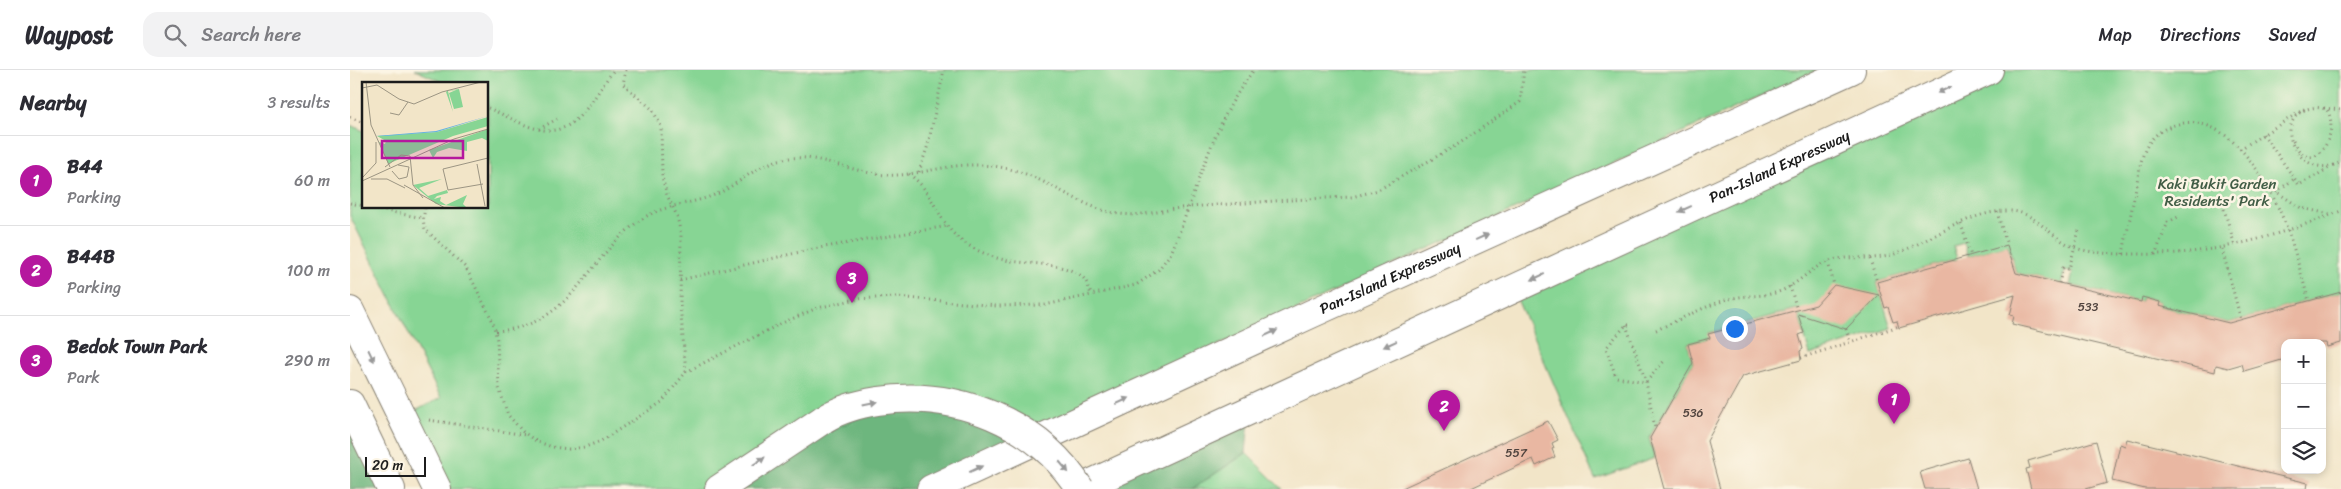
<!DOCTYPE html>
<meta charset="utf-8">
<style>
body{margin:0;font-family:Sriracha,sans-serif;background:#f2f2f3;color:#2b2b33}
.controls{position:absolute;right:15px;bottom:15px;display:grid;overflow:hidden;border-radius:10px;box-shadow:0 2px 8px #0003}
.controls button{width:45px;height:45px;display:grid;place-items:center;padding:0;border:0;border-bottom:1px solid #e1e1e2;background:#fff;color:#2b2b33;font:25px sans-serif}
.scale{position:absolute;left:15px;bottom:12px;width:61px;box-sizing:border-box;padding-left:5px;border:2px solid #1c1c1c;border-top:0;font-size:14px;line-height:18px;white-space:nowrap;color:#1c1c1c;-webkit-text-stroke:4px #fcf5e5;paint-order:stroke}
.you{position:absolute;left:1384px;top:258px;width:18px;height:18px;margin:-12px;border:4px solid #fff;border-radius:50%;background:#1a73e8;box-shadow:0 0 0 8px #1a73e833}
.badge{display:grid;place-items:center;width:32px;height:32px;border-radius:50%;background:#b5179e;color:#fff;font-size:16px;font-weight:700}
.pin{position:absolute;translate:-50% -41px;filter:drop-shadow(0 1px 2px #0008)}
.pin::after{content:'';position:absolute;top:26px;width:18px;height:15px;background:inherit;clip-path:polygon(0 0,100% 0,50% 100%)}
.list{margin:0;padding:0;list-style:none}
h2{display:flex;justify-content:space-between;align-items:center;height:65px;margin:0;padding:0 20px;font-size:21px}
h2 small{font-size:16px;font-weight:400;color:#7c7c81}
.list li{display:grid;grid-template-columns:32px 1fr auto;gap:15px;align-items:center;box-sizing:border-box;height:90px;padding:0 20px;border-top:1px solid #e1e1e2}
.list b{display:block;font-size:19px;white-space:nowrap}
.list p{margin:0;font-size:16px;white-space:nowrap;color:#7c7c81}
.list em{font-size:16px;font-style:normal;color:#7c7c81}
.icon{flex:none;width:28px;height:28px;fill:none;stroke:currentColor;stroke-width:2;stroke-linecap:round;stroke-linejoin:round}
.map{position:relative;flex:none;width:1991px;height:419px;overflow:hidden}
header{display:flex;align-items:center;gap:30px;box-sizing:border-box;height:70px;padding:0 25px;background:#fff;border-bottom:1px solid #e1e1e2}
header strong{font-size:24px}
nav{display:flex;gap:28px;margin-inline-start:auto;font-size:18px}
.search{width:350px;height:45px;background:#f2f2f3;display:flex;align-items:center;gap:12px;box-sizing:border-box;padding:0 18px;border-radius:15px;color:#7c7c81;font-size:19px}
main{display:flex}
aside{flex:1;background:#fff}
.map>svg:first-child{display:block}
.green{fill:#87d594;stroke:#527858}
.forest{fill:#6db67e;stroke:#44694d}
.building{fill:#e9b7a2}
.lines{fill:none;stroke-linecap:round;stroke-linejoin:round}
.primary-casing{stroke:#878072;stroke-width:30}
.highway-casing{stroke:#878072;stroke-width:30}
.path{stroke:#878072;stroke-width:3;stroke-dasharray:1 4;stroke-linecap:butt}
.primary{stroke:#fff;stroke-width:28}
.highway{stroke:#fff;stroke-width:28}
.highway-bridge-casing{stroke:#878072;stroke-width:30;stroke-linecap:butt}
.highway-bridge{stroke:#fff;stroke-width:28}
.oneway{fill:#999}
.labels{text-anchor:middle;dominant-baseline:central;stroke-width:5;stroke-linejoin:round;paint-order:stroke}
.number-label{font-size:12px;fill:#4f433e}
.street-label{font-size:15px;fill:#1c1c1c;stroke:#fcf5e5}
.park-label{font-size:15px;fill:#415d46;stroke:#fcf5e5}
.inset-road{fill:none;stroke:#9c9583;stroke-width:1}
.view{fill:#b5179e;fill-opacity:0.15;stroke:#b5179e;stroke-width:2.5}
.inset-edge{fill:none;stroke:#1c1c1c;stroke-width:2.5}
</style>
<header>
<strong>Waypost</strong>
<div class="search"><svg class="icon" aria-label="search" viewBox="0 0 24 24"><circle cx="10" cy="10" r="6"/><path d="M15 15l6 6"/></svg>Search here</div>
<nav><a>Map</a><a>Directions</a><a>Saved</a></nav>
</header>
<main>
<aside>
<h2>Nearby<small>3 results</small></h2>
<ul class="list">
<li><span class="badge">1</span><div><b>B44</b><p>Parking</p></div><em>60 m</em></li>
<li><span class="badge">2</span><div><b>B44B</b><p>Parking</p></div><em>100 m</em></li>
<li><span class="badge">3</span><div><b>Bedok Town Park</b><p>Park</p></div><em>290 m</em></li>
</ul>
</aside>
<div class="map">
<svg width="1991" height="419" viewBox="0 0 1991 419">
<rect width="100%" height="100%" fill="#fcf5e5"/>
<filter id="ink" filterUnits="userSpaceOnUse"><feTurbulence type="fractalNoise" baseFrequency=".02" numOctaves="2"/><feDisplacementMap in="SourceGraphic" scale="10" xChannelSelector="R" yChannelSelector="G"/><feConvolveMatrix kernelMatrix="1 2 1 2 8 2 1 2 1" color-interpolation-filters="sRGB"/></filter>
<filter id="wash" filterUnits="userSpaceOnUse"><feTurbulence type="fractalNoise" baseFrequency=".0096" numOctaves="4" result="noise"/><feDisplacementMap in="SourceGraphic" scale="20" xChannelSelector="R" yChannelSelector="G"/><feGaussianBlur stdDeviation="1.12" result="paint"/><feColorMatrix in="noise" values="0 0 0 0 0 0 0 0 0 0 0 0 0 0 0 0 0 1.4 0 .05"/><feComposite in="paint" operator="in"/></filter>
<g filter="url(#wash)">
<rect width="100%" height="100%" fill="#f2e5c8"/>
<path class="green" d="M 65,0 L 1468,0 L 683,360 L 394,390 L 354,419 L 91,419 L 55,346 L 91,328 L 0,146 L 0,55 L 14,61 L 14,138 L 138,138 L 138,14 L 97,14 Z
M 1658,0 L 1991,0 L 1991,222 L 1879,253 L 1809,236 L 1810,232 L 1792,227 L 1790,232 L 1720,215 L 1723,203 L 1715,201 L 1711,214 L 1666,203 L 1658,175 L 1618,186 L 1614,173 L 1603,176 L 1607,189 L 1527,212 L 1541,258 L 1460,285 L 1447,239 L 1359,263 L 1360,268 L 1338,274 L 1343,293 L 1299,368 L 1305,388 L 1245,409 L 1164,222 Z
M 896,383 L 932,419 L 842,419 Z"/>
<path class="forest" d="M 550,329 L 682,373 L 581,419 L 369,419 L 397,398 Z
M 0,334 L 41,419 L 0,419 Z
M 900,339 L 896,383 L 842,419 L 729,419 Z"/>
<g id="blocks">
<path class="building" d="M 1657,175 L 1666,203 L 1791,232 L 1792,227 L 1810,232 L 1809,236 L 1879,253 L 1991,222 L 1991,273 L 1977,277 L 1976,273 L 1935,273 L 1935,289 L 1894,301 L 1892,294 L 1878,298 L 1866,295 L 1865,302 L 1662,254 L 1664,246 L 1660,245 L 1665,225 L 1549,258 L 1547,251 L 1543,252 L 1538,237 L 1535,238 L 1527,212 Z
M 1484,215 L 1529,225 L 1496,259 L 1448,244 L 1454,263 L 1449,265 L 1453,279 L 1450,281 L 1451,290 L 1393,306 L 1357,371 L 1370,419 L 1314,419 L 1300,368 L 1343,293 L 1338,274 L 1360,268 L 1358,264 L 1466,235 Z
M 1198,351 L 1208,370 L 1202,373 L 1204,378 L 1202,379 L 1205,387 L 1186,396 L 1183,389 L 1119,419 L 1050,419 Z
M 1777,369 L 1958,413 L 1957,419 L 1795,419 L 1762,411 L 1770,374 L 1775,376 Z
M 1746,371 L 1757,413 L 1736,419 L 1681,419 L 1676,399 L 1680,398 L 1678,391 Z
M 1618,388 L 1627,419 L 1575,419 L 1570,402 Z"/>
</g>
</g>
<g filter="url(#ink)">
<use href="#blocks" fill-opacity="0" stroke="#878072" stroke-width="1"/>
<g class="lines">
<defs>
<path id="primary" d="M 0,241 L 87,419
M 0,334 L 41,419"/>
<g id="highway">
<path d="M 369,419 L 474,349"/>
<path id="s1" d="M 581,419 L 961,244 L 1501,0"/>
<path id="s2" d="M 729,419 L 1639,0"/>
</g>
</defs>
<use href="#primary" class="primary-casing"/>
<use href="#highway" class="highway-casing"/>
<path class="path" d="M 276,0 L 273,14 L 302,39 L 311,56 L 312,107 L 317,125 L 327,146 L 331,165 L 330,234 L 336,302
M 138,38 C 178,55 207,80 239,35 C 248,24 255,11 264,0
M 1974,38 L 1991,40
M 0,47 L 14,53
M 189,59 L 207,49
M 1913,64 L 1949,115 L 1981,97
M 1943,71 C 1964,113 1991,61 1977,40 C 1969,36 1959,37 1951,42 C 1922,61 1955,112 1991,92
M 1890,79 L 1956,38
M 569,102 L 578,75 L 594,0
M 559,104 C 582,121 585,142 602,162 C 612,173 627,181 641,186 C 669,197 705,189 730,205 C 737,210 739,218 741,225
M 1916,115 L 1951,138 L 1980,144
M 1926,122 L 1944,109
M 0,133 L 14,136
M 20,138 L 73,148
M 75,138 L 73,150 L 75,159 L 116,198 L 143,252 L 147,270 L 149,318 L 158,345 L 173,362 L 186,371 L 202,377 L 219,379 L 235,377 L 251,371 L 312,332 L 336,302 L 430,254 L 467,238 L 507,229 L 547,227 L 647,236 L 695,235 L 786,215 L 808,200 L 821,183 C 847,122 862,52 904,0
M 1874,139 L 1885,176
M 1647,142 L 1657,175
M 1611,154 L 1621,186
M 1872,179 L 1891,250
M 1773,184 C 1777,162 1782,139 1786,117 C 1789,103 1790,89 1797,76 C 1805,62 1819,55 1834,53 C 1884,46 1924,122 1938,161 C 1946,184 1952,208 1959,231
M 1805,185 L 1818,152 L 1828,147
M 1520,189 L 1527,212
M 1478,192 L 1484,215
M 330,210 L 463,179 L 598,156
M 1709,213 L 1713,198 L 1719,199 L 1729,160
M 1440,216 L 1447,240
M 1276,255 L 1296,312 L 1305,358
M 1279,255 L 1276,255 L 1256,278 L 1266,307 L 1296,312 L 1316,289
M 1496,259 L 1500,272
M 1306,260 C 1330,250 1354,236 1379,229 C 1396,224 1413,228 1431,221 C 1450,213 1462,196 1482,190 C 1502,185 1522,191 1542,185 C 1580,172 1617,141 1658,141 C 1688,140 1701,173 1733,180 C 1750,184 1768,184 1786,184 C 1862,186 1921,168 1991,141
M 146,261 C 223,256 234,191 289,151 C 312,134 341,135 367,124 C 391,113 406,95 433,89 C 469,82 502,104 538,105 C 556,106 575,101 593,98 C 618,93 643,94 667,101 C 701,111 735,140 770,144 C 793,147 816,139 839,137 C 893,133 948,129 1002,127 L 1028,120 L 1107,75 L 1170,32 L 1174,0
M 1451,288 L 1549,256
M 79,350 L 176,365"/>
<use href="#primary" class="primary"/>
<use href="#highway" class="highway"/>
<defs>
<path id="highway-bridge" d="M 474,349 C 490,339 509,334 528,331 C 605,319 688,352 730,419"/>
</defs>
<use href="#highway-bridge" class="highway-bridge-casing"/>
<use href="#highway-bridge" class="highway-bridge"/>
</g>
<defs><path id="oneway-solid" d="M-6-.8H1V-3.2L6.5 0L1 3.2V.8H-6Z" transform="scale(1.25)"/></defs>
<g class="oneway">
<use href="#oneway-solid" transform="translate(1594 20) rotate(155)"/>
<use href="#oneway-solid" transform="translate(1335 139) rotate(155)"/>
<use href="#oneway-solid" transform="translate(1132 167) rotate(-24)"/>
<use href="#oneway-solid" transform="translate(1188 207) rotate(155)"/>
<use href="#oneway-solid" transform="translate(921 263) rotate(-25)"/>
<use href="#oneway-solid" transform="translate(1040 274) rotate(155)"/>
<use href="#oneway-solid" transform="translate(21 285) rotate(64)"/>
<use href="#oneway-solid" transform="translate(773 331) rotate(-25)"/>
<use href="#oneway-solid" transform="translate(520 333) rotate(-11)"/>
<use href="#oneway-solid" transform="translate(409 391) rotate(-33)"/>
<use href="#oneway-solid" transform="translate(714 397) rotate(50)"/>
<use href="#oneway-solid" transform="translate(626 399) rotate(-25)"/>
</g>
</g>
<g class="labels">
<g class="number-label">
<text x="1738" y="237">533</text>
<text x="1343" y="343">536</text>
<text x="1166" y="383">557</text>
</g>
<g class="street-label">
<text stroke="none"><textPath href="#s2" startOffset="771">Pan-Island Expressway</textPath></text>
<text stroke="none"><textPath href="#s1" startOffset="505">Pan-Island Expressway</textPath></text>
</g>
<g class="park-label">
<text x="1867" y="114">Kaki Bukit Garden<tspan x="1867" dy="17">Residents' Park</tspan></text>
</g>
</g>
<g transform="translate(12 12)">
<rect width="126" height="126" fill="#f2e5c8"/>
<path d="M 97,7 L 101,25 L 92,27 L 87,11 L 94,8 L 86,9 L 91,30 L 84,10 L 85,9 ZM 126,35 L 126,44 L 91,54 L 26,82 L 17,60 L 23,62 L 24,59 L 15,54 L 75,50 ZM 126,47 L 126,59 L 120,56 L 105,60 L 105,69 L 87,66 L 75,70 L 71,76 L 67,68 ZM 80,97 L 57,106 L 66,114 L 85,108 L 86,111 L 75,114 L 72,117 L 79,115 L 78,119 L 84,123 L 105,113 L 101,122 L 105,126 L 74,122 L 51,103 Z" fill="#87d594"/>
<path d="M 126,34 L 75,50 L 24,54 L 14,54 L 74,49 Z" fill="#67b4e1"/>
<path class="inset-road" d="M 4,0 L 9,43 L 28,85M 0,6 L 15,3 L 37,17 L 52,22 L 80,10 L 119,0M 28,31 L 37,33 L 46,20M 115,82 L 123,124M 23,85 L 39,73 L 48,74 L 51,103 L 61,116M 30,89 L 37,97 L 45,95 L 47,85 L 36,83M 1,95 L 14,81 L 14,60M 9,97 L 25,97 L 43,106M 0,99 L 92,57 L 126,47M 121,102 L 86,108 L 81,87 L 126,76M 42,103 L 83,126"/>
<path class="view" d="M 20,59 L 101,59 L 101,76 L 20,76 Z"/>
<rect width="126" height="126" class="inset-edge"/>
</g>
</svg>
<div class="controls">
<button>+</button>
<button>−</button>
<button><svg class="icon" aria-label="layers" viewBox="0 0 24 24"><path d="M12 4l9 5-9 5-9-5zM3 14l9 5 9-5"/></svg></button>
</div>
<div class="scale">20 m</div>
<div class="you"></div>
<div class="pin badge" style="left:1544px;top:354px">1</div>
<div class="pin badge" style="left:1094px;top:361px">2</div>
<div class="pin badge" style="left:502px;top:233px">3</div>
</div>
</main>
